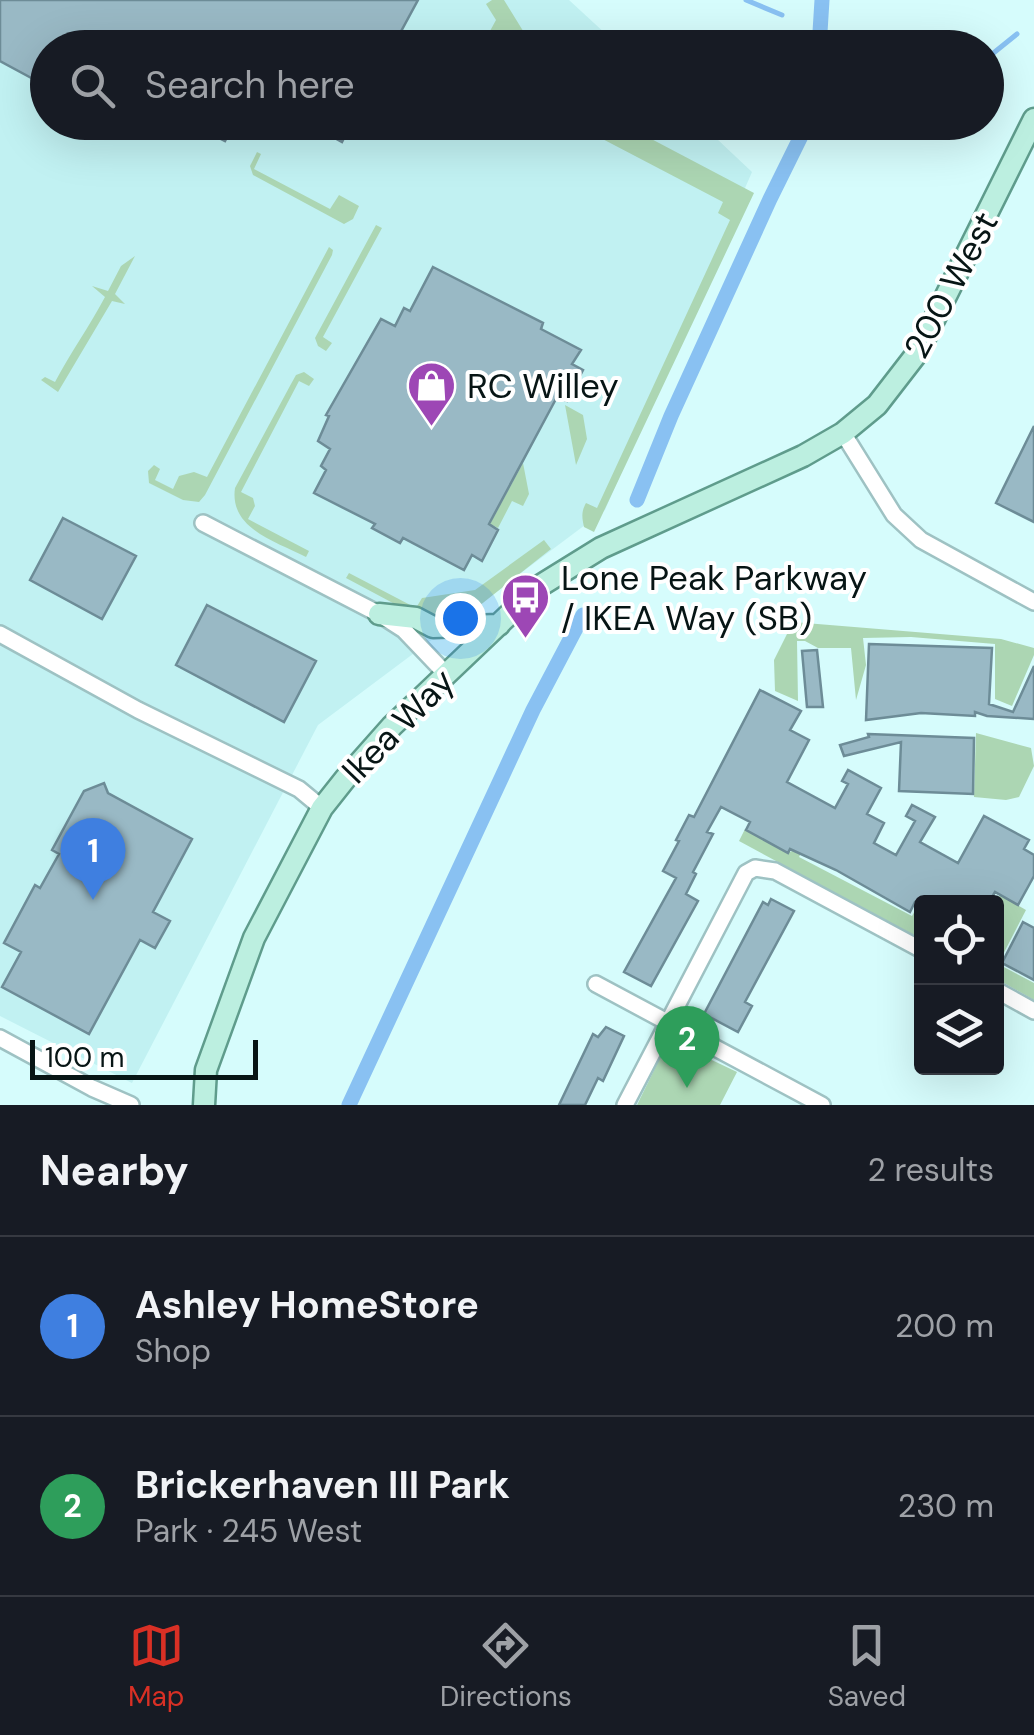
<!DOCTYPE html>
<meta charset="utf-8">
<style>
body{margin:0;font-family:"DM Sans",sans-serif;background:#242831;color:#f1f3f6}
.controls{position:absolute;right:30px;bottom:30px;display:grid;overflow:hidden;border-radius:10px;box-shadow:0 10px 40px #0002}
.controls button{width:90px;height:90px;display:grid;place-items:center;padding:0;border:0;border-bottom:2px solid #363941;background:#171b24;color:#f1f3f6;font:50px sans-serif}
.scale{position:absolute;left:30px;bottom:25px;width:228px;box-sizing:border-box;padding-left:10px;border:5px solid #071515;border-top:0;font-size:28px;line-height:35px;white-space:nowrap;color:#071515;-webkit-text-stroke:8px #fff;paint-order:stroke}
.you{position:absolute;left:460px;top:618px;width:35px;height:35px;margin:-25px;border:8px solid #fff;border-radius:50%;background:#1a73e8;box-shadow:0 0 0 15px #1a73e833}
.badge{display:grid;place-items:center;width:65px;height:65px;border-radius:50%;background:#d93025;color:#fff;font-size:32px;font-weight:700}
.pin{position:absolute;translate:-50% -82px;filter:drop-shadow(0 2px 5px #0008)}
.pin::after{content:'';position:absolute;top:52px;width:35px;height:30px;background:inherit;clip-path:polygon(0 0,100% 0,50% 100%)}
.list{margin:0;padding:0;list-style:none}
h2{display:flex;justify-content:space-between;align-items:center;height:130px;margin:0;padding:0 40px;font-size:42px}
h2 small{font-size:32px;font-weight:400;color:#9ea1a6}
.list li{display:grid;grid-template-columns:65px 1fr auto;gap:30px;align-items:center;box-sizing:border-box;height:180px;padding:0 40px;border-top:2px solid #363941}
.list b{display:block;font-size:38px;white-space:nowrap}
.list p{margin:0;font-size:32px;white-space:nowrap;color:#9ea1a6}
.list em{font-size:32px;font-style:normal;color:#9ea1a6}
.icon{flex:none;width:55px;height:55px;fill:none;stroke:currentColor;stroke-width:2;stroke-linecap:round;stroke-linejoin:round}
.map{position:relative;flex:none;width:1034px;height:1105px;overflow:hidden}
.search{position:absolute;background:#171b24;box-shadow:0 10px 40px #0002;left:30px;right:30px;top:30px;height:110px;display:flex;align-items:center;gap:25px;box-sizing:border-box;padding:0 35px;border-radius:55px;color:#9ea1a6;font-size:38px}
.sheet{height:490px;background:#171b24}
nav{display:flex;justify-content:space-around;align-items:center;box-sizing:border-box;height:140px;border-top:2px solid #363941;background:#171b24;font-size:28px;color:#9ea1a6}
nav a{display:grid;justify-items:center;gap:5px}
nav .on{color:#d93025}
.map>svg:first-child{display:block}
.built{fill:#c1f1f2}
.green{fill:#acd6b3}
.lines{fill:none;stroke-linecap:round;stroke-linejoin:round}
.stream{stroke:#89c1f2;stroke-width:5}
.canal{stroke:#89c1f2;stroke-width:15}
.building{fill:#99b9c5;stroke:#6d8c97;stroke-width:2.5}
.minor-casing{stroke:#9ec2c3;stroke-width:20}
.major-casing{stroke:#5f9c8c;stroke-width:25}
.minor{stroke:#fff;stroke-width:15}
.major{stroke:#bcefe0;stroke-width:20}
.labels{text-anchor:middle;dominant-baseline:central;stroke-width:8;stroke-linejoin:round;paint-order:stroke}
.street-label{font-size:35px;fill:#071515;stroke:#fff}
.poi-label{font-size:35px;fill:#071515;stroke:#fff;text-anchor:start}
</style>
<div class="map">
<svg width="1034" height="1105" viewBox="0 0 1034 1105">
<rect width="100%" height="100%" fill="#d6fcfc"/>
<path class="built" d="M 0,0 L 569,0 L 620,47 L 48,48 L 48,122 L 700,123 L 752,172 L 605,510 L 318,725 L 132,1083 L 0,1016 Z"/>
<path class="green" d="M 492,0 L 504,0 L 533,47 L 502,47 L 497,39 L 486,45 L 484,42 L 496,20 L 486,4 Z
M 572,123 L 621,123 L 754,193 L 594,532 L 584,527 C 582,518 581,512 586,503 L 597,508 L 730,220 L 718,213 L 723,202 Z
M 257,152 L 261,154 L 254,169 L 330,209 L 339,195 L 359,206 L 353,219 L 344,224 L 253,175 L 250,166 Z
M 376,225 L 382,228 L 323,337 L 332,343 L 326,351 L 318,346 L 315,338 Z
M 329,247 L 333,250 L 332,255 L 205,495 L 199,502 L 183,500 L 149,483 L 148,471 L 154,465 L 160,469 L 155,480 L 173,489 L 179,476 L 194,472 L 207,477 Z
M 135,256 L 115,294 L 125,304 L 112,301 L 58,392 L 41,380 L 45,377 L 55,382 C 71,352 89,327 105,297 L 92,286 L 108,291 L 121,266 Z
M 304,372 L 314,379 L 309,386 L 299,381 L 241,492 L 253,498 L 255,506 L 248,519 L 309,551 L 306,557 C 277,542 229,529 235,488 L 291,384 L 296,375 Z
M 565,405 L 583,415 L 587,439 L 576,465 Z
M 523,463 L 529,494 L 523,506 L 512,501 L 498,528 L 490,524 Z
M 544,540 L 551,549 L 474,610 L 447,621 L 446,613 L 419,617 L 346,578 L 349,573 L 416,608 L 422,598 L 475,590 Z
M 793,622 L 1001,639 L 1034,648 L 1034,655 L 1012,706 L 995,699 L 995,644 L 911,637 L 863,638 L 866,665 L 856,700 L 851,648 L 818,648 L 805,641 L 797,641 L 798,701 L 775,691 L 774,660 Z
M 976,733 L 1031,748 L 1034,766 L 1019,797 L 1006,800 L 974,797 Z
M 819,799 L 825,807 L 799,857 L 912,916 L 939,867 L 950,873 L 934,902 L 922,902 L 921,939 L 739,841 L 745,829 L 791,852 Z
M 1000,895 L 1026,910 L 998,964 L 1034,983 L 1034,1000 L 997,979 L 995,902 Z
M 676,1043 L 737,1072 L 720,1105 L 637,1105 L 664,1050 Z"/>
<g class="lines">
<path class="stream" d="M 746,0 L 782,15
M 986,59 L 1017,34"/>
<path class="canal" d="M 819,48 L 822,0
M 637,500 L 671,416 L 770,199 L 808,122
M 349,1105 L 533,710 L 583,615"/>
</g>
<path class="building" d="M 0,0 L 418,0 L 392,48 L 48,48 L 48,87 L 0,61 Z
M 179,122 L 235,122 L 225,141 L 207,132 L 205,136 Z
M 306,122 L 352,122 L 342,142 Z
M 433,267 L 543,323 L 541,329 L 581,350 L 572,364 L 583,370 L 567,401 L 557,397 L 489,524 L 498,530 L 482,561 L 472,555 L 464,570 L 403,538 L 400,543 L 372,528 L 375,524 L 314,493 L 326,470 L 321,466 L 330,449 L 318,441 L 329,416 L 326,415 L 381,319 L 395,326 L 404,308 L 410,311 Z
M 1034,426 L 1034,522 L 996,503 Z
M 63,518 L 136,556 L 102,619 L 30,580 Z
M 207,605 L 316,661 L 284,722 L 176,665 Z
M 869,644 L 992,648 L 989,704 L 1013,712 L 1034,666 L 1034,719 L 987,716 L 975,712 L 975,716 L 921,713 L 866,720 Z
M 817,650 L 823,707 L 807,707 L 802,651 Z
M 760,690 L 801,711 L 790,730 L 809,740 L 787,782 L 835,808 L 848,784 L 842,781 L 848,770 L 881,788 L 867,814 L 884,823 L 874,843 L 896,855 L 915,821 L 906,816 L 912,805 L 935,817 L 920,842 L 958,863 L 984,816 L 1029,840 L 1024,849 L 1034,855 L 1034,876 L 1018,905 L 995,892 L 989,902 L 915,902 L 910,912 L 836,870 L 790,849 L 788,853 L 746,830 L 750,822 L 721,807 L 707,832 L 713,834 L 693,872 L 696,874 L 686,894 L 698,901 L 651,986 L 624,972 L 676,878 L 663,871 L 679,841 L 676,840 L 689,815 L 694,817 Z
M 868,734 L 974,738 L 973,794 L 899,791 L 901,742 L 844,756 L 840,745 L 869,737 Z
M 104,783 L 108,793 L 192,839 L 153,912 L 170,921 L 155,948 L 140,940 L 89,1034 L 2,987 L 21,952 L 4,943 L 35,885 L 40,888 L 59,854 L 52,850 L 84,791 Z
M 771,899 L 794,911 L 745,1002 L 752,1006 L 738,1032 L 704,1014 L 763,902 L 768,905 Z
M 1023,922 L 1034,928 L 1034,980 L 1002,963 Z
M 606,1027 L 624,1036 L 603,1081 L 598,1078 L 585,1105 L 559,1105 L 593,1034 L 598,1037 Z"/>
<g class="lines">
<defs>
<path id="minor" d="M 843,433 L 894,515 L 921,540 L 1034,602
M 203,523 L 379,614 L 404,630 L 446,674
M 0,634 L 138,710 L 299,789 L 322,808
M 596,984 L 822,1105
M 996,990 L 1034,1011
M 0,1038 L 92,1088 L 131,1105
M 625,1105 L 746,873 L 755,868 L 775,871 L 922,950"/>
<path id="major" d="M 379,614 L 416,618 L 433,627 L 499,625
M 204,1105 L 206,1070 L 254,938 L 322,808 L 345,779 L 392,726 L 538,587 L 601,548 L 803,456 L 843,433 L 877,405 L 918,352 L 1034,119"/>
</defs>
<use href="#minor" class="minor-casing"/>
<use href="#major" class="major-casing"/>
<use href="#minor" class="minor"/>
<use href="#major" class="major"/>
</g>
<defs>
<symbol id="shop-pin" viewBox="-11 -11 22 30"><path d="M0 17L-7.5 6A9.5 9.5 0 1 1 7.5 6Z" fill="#9d47b5" stroke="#fff"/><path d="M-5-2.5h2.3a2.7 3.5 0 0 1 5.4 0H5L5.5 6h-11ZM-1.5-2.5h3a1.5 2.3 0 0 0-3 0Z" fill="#fff"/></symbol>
<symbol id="bus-pin" viewBox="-11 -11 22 30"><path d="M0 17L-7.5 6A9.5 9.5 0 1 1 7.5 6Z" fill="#9d47b5" stroke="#fff"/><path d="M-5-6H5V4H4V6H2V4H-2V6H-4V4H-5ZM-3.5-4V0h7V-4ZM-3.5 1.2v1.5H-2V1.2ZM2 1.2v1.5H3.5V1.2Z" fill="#fff"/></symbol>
</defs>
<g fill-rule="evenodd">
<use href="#shop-pin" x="404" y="358" width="55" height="75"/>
<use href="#bus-pin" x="498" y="570" width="55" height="75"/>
</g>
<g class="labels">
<g class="street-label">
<text transform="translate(951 285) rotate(-62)">200 West</text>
<text transform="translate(398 726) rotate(-46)">Ikea Way</text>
</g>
<g class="poi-label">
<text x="467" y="386">RC Willey</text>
<text x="561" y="578">Lone Peak Parkway<tspan x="561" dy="40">/ IKEA Way (SB)</tspan></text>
</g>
</g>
</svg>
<div class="controls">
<button><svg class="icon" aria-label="locate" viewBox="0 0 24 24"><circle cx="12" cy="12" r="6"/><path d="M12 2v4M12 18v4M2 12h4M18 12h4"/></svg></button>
<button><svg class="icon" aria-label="layers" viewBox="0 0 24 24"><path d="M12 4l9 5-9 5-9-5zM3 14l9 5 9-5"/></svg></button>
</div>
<div class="scale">100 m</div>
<div class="you"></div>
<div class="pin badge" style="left:93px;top:900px;background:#3f7fe0">1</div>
<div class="pin badge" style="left:687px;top:1088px;background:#2e9e5b">2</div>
<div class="search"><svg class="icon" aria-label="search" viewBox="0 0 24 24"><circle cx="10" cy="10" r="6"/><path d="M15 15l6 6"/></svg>Search here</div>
</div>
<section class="sheet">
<h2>Nearby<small>2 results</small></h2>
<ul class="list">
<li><span class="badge" style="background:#3f7fe0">1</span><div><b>Ashley HomeStore</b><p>Shop</p></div><em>200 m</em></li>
<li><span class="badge" style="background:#2e9e5b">2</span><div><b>Brickerhaven III Park</b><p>Park · 245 West</p></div><em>230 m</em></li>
</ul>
</section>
<nav>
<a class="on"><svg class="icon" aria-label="map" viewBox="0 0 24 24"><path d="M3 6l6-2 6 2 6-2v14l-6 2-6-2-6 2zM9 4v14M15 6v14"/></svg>Map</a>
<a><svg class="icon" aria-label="directions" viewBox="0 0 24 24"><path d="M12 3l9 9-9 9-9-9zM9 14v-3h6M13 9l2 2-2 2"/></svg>Directions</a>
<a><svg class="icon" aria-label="saved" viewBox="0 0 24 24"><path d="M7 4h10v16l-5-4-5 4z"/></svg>Saved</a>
</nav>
